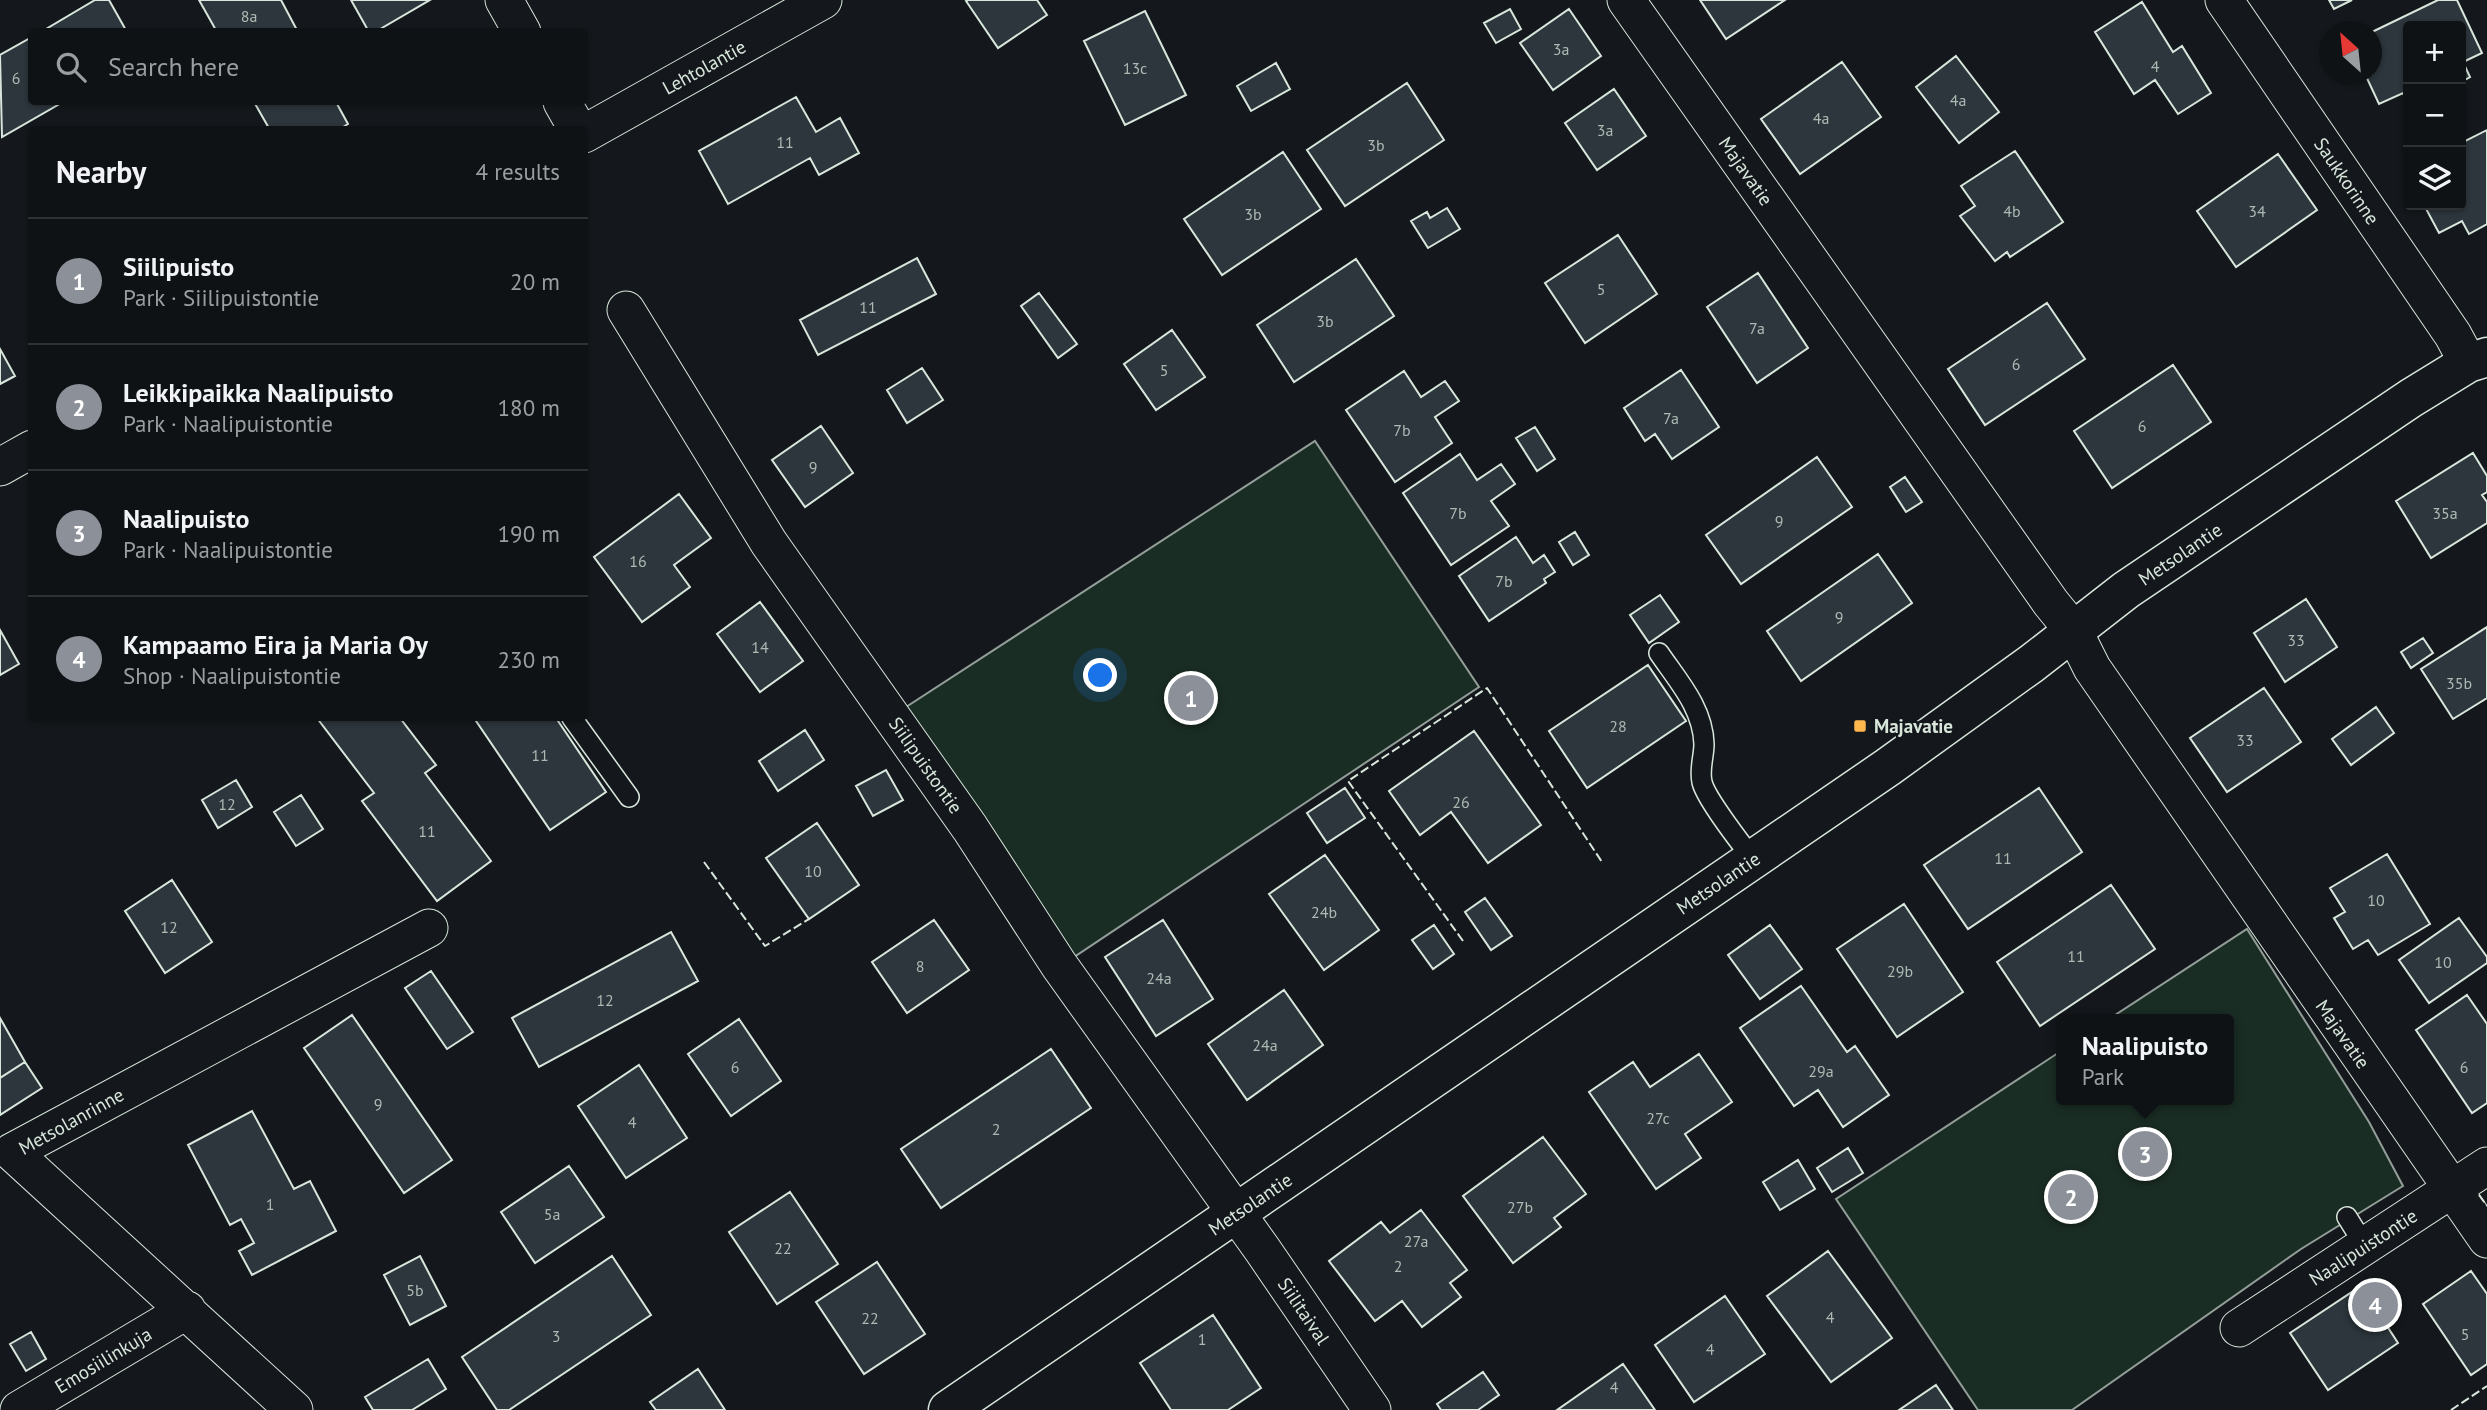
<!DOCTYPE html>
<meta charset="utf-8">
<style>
body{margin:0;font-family:"PT Sans",sans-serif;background:#181b1e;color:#f1f3f6}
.controls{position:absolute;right:21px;top:21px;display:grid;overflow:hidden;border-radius:7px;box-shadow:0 2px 5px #0004}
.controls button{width:63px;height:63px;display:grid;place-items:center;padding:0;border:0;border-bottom:2px solid #2f3234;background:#0f1215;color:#f1f3f6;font:35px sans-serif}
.compass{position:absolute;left:2319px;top:21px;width:63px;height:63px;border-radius:50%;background:#0f1215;box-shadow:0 2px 5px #0004;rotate:333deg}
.you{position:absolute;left:1101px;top:676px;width:24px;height:24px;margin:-18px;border:5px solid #fff;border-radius:50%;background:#1a73e8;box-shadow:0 0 0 10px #1a73e833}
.badge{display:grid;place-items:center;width:46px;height:46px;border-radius:50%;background:#8c9099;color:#fff;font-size:23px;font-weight:700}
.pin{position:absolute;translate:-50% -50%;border:4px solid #fff;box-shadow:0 2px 7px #0006}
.popup{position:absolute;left:2056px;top:1014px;width:178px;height:91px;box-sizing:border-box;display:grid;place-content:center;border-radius:7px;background:#0f1215;filter:drop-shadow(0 2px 5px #0005);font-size:23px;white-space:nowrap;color:#9b9ea0}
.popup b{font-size:26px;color:#f1f3f6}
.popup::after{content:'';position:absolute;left:50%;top:100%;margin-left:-14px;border:14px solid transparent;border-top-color:#0f1215}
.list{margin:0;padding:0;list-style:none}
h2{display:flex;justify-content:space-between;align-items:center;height:91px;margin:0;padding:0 28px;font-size:30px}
h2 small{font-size:23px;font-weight:400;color:#9b9ea0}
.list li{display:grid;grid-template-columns:46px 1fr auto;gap:21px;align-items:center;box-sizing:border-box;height:126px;padding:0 28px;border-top:2px solid #2f3234}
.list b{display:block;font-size:26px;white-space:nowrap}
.list p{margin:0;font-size:23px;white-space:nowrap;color:#9b9ea0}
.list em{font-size:23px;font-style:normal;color:#9b9ea0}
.icon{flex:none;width:38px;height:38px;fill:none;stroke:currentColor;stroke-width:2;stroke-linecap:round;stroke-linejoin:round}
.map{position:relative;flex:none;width:2487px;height:1410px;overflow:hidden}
.search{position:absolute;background:#0f1215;box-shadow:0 2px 5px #0004;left:28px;top:28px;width:560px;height:77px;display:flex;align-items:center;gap:18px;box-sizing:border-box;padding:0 24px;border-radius:7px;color:#9b9ea0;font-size:26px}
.panel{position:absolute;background:#0f1215;box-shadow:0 2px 5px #0004;left:28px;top:126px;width:560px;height:595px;border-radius:7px}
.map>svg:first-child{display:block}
.green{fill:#1a2d24;stroke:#939e99;stroke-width:2}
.building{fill:#2c363c;stroke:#d8e6dc;stroke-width:2}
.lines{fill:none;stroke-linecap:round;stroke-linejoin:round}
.service-casing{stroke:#d8e6dc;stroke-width:22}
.minor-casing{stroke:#d8e6dc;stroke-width:39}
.tertiary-casing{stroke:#d8e6dc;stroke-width:41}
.service{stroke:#14181c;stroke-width:19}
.minor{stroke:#14181c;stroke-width:37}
.tertiary{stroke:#14181c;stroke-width:38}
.fence{stroke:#d8e6dc;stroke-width:2;stroke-dasharray:9 3.5;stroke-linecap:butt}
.poi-dot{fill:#ffb74d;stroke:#14181c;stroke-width:2.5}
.labels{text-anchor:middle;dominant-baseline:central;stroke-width:5;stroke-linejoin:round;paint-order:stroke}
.number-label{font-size:16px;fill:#adbab4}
.street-label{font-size:19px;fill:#d8e6dc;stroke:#14181c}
.poi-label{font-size:19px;font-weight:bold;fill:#d8e6dc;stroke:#14181c;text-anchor:start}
</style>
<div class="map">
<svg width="2487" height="1410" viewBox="0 0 2487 1410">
<rect width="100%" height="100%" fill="#14181c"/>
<path class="green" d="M 1315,441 L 1479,687 L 1071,959 L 903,709 Z
M 2247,929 L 2369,1122 L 2403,1186 L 2301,1249 L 2072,1410 L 1978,1410 L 1836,1199 L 2061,1051 L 2061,1100 L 2229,1100 L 2229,1019 L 2109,1019 Z"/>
<path class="building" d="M 95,0 L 109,0 L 127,32 L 41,32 Z
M 199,0 L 281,0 L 298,32 L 217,32 Z
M 351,0 L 430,0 L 375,32 L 369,32 Z
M 968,0 L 1037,0 L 1047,15 L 998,48 L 966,1 Z
M 1700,0 L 1785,0 L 1726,39 Z
M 2329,0 L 2352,0 L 2334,9 Z
M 2438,0 L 2457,0 L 2482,53 L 2463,62 L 2470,77 L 2461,82 L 2461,26 L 2408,26 L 2408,105 L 2403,93 L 2379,104 L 2365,74 L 2372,74 L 2372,32 Z
M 2142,2 L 2173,52 L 2182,46 L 2211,93 L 2178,114 L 2155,80 L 2134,94 L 2095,32 Z
M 1510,9 L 1521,29 L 1496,43 L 1484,23 Z
M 1569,9 L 1601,56 L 1553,90 L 1520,43 Z
M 1145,11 L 1186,95 L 1125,125 L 1084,41 Z
M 32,37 L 32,102 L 63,102 L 2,137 L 0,55 Z
M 1956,56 L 1999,112 L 1959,143 L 1916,87 Z
M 1842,62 L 1881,117 L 1800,174 L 1761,119 Z
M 1276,63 L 1290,89 L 1251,111 L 1237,86 Z
M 1407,83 L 1444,140 L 1345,206 L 1307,150 Z
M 1614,89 L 1646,136 L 1597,170 L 1565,123 Z
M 796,97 L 816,132 L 840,118 L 859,153 L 819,175 L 810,158 L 728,204 L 699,151 Z
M 254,102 L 336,102 L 348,124 L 338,130 L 270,130 Z
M 2487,130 L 2487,224 L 2469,234 L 2462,221 L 2439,233 L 2424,205 L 2461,205 L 2461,143 Z
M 2015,151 L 2063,222 L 2010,257 L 2007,252 L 1995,261 L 1960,216 L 1975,206 L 1961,186 Z
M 1283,152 L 1321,209 L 1222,275 L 1184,219 Z
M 2278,154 L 2317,210 L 2236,267 L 2197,211 Z
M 1447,208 L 1460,229 L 1428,248 L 1411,221 L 1427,212 L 1430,218 Z
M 1618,235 L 1657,294 L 1585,343 L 1545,283 Z
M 917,258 L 936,294 L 818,355 L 800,320 Z
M 1356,259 L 1394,316 L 1294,382 L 1257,325 Z
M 1758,273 L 1808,348 L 1757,383 L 1707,307 Z
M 1039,293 L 1077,344 L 1058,358 L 1021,306 Z
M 2047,303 L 2085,359 L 1985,425 L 1948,369 Z
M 1172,330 L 1205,377 L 1156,410 L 1124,364 Z
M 0,349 L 15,376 L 0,384 Z
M 2173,365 L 2211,422 L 2112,488 L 2074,431 Z
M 922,368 L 943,400 L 907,423 L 887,390 Z
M 1681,370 L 1719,427 L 1672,459 L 1655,434 L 1645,441 L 1624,408 Z
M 1404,371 L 1421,397 L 1445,381 L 1459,401 L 1435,417 L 1452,443 L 1395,482 L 1346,410 Z
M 821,426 L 853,473 L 805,507 L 772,460 Z
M 1535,427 L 1555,459 L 1537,471 L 1516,438 Z
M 2473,453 L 2487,476 L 2487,492 L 2482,495 L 2487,502 L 2487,523 L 2431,558 L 2396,501 Z
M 1460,454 L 1477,480 L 1501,464 L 1515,484 L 1491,501 L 1509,526 L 1451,565 L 1403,493 Z
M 1817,457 L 1852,507 L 1741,584 L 1706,535 Z
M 1905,477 L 1922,502 L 1906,512 L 1890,487 Z
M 679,494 L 711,538 L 674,565 L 690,587 L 642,622 L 594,557 Z
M 1575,532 L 1589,555 L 1573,565 L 1559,542 Z
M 1516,537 L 1533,563 L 1544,555 L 1555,572 L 1544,579 L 1546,583 L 1489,621 L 1459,576 Z
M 1878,554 L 1912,603 L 1801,681 L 1767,631 Z
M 1660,595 L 1679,622 L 1649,643 L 1630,615 Z
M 2306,599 L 2337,647 L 2285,682 L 2254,633 Z
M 760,602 L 803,661 L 760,692 L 717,634 Z
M 2487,627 L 2487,698 L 2453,719 L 2421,669 Z
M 0,630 L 19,664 L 0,675 Z
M 2423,638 L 2433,653 L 2411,668 L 2401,652 Z
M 1648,665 L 1686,721 L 1587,788 L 1549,731 Z
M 2264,688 L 2301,742 L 2227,792 L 2190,738 Z
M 2376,707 L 2394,733 L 2351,765 L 2332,739 Z
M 317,718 L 400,718 L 436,765 L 425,773 L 491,861 L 437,901 L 362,801 L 374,793 Z
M 474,718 L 556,718 L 606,792 L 550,830 Z
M 805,730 L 824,760 L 778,791 L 759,761 Z
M 1474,731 L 1541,825 L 1488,863 L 1451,812 L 1420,835 L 1389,791 Z
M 886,770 L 903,800 L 873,816 L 856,786 Z
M 236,780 L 252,807 L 218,828 L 202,800 Z
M 1345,788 L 1365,818 L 1327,843 L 1307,813 Z
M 2039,788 L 2082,852 L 1968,929 L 1924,865 Z
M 301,795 L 323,829 L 296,846 L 274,812 Z
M 817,823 L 859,885 L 809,919 L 766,858 Z
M 2387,854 L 2430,924 L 2378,955 L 2368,940 L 2353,949 L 2334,918 L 2345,912 L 2330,888 Z
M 1325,855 L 1379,930 L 1324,970 L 1269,894 Z
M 172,880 L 212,942 L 165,973 L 125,911 Z
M 2111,885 L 2155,949 L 2040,1026 L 1997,962 Z
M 1485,898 L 1512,936 L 1491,950 L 1465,912 Z
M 1904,904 L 1963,992 L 1897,1037 L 1837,949 Z
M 2459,918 L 2487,957 L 2487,963 L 2429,1003 L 2399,960 Z
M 934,920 L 969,970 L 907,1013 L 872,962 Z
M 1163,920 L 1213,999 L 1156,1036 L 1105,957 Z
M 1434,925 L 1454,954 L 1433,969 L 1412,940 Z
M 1770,925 L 1802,969 L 1760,999 L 1728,955 Z
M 671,932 L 698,981 L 539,1067 L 512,1018 Z
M 431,971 L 473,1032 L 447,1049 L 405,988 Z
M 1801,986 L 1847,1052 L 1855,1046 L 1889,1095 L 1843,1127 L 1818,1090 L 1794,1106 L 1740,1028 Z
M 1284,990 L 1323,1045 L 1247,1100 L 1208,1044 Z
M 2467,995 L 2487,1024 L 2487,1103 L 2472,1113 L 2416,1030 Z
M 352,1015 L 452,1160 L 404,1193 L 304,1048 Z
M 0,1018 L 25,1062 L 0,1078 Z
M 739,1019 L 781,1081 L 731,1116 L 688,1054 Z
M 1051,1049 L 1091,1108 L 941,1208 L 901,1149 Z
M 1699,1054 L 1732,1102 L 1685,1134 L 1701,1158 L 1656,1189 L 1589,1092 L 1633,1062 L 1650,1087 Z
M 25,1062 L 42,1088 L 0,1115 L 0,1078 Z
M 639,1065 L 687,1138 L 626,1178 L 578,1106 Z
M 252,1111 L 294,1189 L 310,1181 L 336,1231 L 252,1275 L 239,1251 L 254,1243 L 241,1219 L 230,1225 L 188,1145 Z
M 1543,1137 L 1586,1194 L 1554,1218 L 1561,1227 L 1513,1263 L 1463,1196 Z
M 1848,1148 L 1863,1173 L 1832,1192 L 1817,1168 Z
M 1798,1160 L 1815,1189 L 1780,1210 L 1763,1182 Z
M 569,1166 L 604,1217 L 535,1263 L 501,1212 Z
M 790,1192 L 838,1264 L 777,1304 L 729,1232 Z
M 1421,1210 L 1467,1270 L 1450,1283 L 1461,1297 L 1422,1327 L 1402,1301 L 1375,1321 L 1329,1261 L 1381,1222 L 1390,1233 Z
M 1828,1251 L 1892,1338 L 1831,1382 L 1767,1296 Z
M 420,1256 L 446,1306 L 410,1325 L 384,1275 Z
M 612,1256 L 651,1315 L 509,1410 L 497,1410 L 462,1357 Z
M 877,1262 L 925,1334 L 864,1374 L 816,1302 Z
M 2471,1271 L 2487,1294 L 2487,1364 L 2471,1375 L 2423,1304 Z
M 2361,1286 L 2398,1343 L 2328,1390 L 2290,1333 Z
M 1725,1296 L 1765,1354 L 1694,1402 L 1655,1345 Z
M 1213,1315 L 1261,1388 L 1228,1410 L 1171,1410 L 1140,1363 Z
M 31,1332 L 46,1359 L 26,1371 L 10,1344 Z
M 428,1359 L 446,1389 L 412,1410 L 373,1410 L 365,1397 Z
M 1623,1364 L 1655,1410 L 1557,1410 Z
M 698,1369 L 725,1410 L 656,1410 L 650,1402 Z
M 1483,1372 L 1499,1395 L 1478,1410 L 1441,1410 L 1437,1404 Z
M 1936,1385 L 1953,1410 L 1899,1410 Z"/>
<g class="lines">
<defs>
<path id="service" d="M 1659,653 C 1678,681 1703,708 1704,744 C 1704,757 1699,769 1702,782 C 1705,797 1742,845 1753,859
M 572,718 L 629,797
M 2347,1217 L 2365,1246"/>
<path id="minor" d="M 504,0 L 522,32
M 1626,0 L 2051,603 L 2073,630 L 2092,668 L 2487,1239
M 2224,0 L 2453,335 L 2468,363
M 562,102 L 578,130
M 584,134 L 823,0
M 626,310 L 769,543 L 970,828 L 1059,965 L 1262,1249 L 1372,1410
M 0,467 L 32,449
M 2239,1328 L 2487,1166
M 19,1410 L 187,1310
M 294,1410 L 12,1152 L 429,928"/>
<path id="tertiary" d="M 948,1410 L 1888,767 L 2031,664 L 2126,590 L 2411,398 L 2468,363 L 2487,357"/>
</defs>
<use href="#service" class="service-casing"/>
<use href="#minor" class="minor-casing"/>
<use href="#tertiary" class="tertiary-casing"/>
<use href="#service" class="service"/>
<use href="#minor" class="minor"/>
<use href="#tertiary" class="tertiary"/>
<path class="fence" d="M 704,862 L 765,946 L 809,919
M 1463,941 L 1348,781 L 1487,688 L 1602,862
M 2479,1195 L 2487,1206
M 2451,1410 L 2487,1386"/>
</g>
<rect class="poi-dot" x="1853" y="719" width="14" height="14" rx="3.5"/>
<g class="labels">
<g class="number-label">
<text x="249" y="16">8a</text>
<text x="1561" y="49">3a</text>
<text x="2155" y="66">4</text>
<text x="1135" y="68">13c</text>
<text x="16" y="78">6</text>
<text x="1958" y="100">4a</text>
<text x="1821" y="118">4a</text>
<text x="1605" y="130">3a</text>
<text x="785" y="142">11</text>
<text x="1376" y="145">3b</text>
<text x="2012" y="211">4b</text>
<text x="2257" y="211">34</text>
<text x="1253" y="214">3b</text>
<text x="1601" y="289">5</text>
<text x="868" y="307">11</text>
<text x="1325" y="321">3b</text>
<text x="1757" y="328">7a</text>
<text x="2016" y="364">6</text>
<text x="1164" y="370">5</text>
<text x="1671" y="418">7a</text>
<text x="2142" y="426">6</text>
<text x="1402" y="430">7b</text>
<text x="813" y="467">9</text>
<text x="1458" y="513">7b</text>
<text x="2445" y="513">35a</text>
<text x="1779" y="521">9</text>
<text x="638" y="561">16</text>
<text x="1504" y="581">7b</text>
<text x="1839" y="617">9</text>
<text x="2296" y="640">33</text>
<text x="760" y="647">14</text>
<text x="2459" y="683">35b</text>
<text x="1618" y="726">28</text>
<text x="2245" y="740">33</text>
<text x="540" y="755">11</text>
<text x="1461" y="802">26</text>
<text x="227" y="804">12</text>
<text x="427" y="831">11</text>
<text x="2003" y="858">11</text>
<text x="813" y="871">10</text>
<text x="2376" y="900">10</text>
<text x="1324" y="912">24b</text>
<text x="169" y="927">12</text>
<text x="2076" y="956">11</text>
<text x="2443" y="962">10</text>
<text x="920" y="966">8</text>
<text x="1900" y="971">29b</text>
<text x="1159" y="978">24a</text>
<text x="605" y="1000">12</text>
<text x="1265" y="1045">24a</text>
<text x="735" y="1067">6</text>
<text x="2464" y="1067">6</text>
<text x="1821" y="1071">29a</text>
<text x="378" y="1104">9</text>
<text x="1658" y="1118">27c</text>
<text x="632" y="1122">4</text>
<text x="996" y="1129">2</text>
<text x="270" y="1204">1</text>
<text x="1520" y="1207">27b</text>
<text x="552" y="1214">5a</text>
<text x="1416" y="1241">27a</text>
<text x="783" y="1248">22</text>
<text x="1398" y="1266">2</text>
<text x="415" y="1290">5b</text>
<text x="1830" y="1317">4</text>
<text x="870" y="1318">22</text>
<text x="2465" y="1334">5</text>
<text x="556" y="1336">3</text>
<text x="1202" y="1339">1</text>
<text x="1710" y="1349">4</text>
<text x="1614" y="1387">4</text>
</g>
<g class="street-label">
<text transform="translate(704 67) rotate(-29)">Lehtolantie</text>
<text transform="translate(1746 171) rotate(55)">Majavatie</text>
<text transform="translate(2347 181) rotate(56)">Saukkorinne</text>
<text transform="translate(2180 554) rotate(-34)">Metsolantie</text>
<text transform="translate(926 765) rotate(55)">Siilipuistontie</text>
<text transform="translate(1718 883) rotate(-34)">Metsolantie</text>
<text transform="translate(2343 1034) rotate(55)">Majavatie</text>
<text transform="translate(71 1121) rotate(-29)">Metsolanrinne</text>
<text transform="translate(1250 1204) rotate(-34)">Metsolantie</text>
<text transform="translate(2363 1247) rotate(-33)">Naalipuistontie</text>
<text transform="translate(1304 1311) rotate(56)">Siilitaival</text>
<text transform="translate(103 1360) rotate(-31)">Emosiilinkuja</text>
</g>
<g class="poi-label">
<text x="1874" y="726">Majavatie</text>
</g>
</g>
</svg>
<div class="controls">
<button>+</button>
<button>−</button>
<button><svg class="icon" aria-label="layers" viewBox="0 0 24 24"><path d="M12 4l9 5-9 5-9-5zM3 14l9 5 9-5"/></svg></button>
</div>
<svg class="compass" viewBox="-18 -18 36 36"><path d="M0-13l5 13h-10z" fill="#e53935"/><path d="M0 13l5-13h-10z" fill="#9b9ea0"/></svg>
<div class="you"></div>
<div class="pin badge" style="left:1191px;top:698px">1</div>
<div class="pin badge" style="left:2071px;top:1197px">2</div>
<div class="pin badge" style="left:2145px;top:1154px">3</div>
<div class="popup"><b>Naalipuisto</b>Park</div>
<div class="pin badge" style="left:2375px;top:1305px">4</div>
<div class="search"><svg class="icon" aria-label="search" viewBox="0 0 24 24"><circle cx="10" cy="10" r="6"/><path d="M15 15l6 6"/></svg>Search here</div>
<section class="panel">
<h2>Nearby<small>4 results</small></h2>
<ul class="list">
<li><span class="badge">1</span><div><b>Siilipuisto</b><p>Park · Siilipuistontie</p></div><em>20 m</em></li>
<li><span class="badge">2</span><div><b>Leikkipaikka Naalipuisto</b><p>Park · Naalipuistontie</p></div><em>180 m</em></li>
<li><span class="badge">3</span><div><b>Naalipuisto</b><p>Park · Naalipuistontie</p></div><em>190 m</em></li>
<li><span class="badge">4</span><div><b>Kampaamo Eira ja Maria Oy</b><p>Shop · Naalipuistontie</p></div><em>230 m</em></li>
</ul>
</section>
</div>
